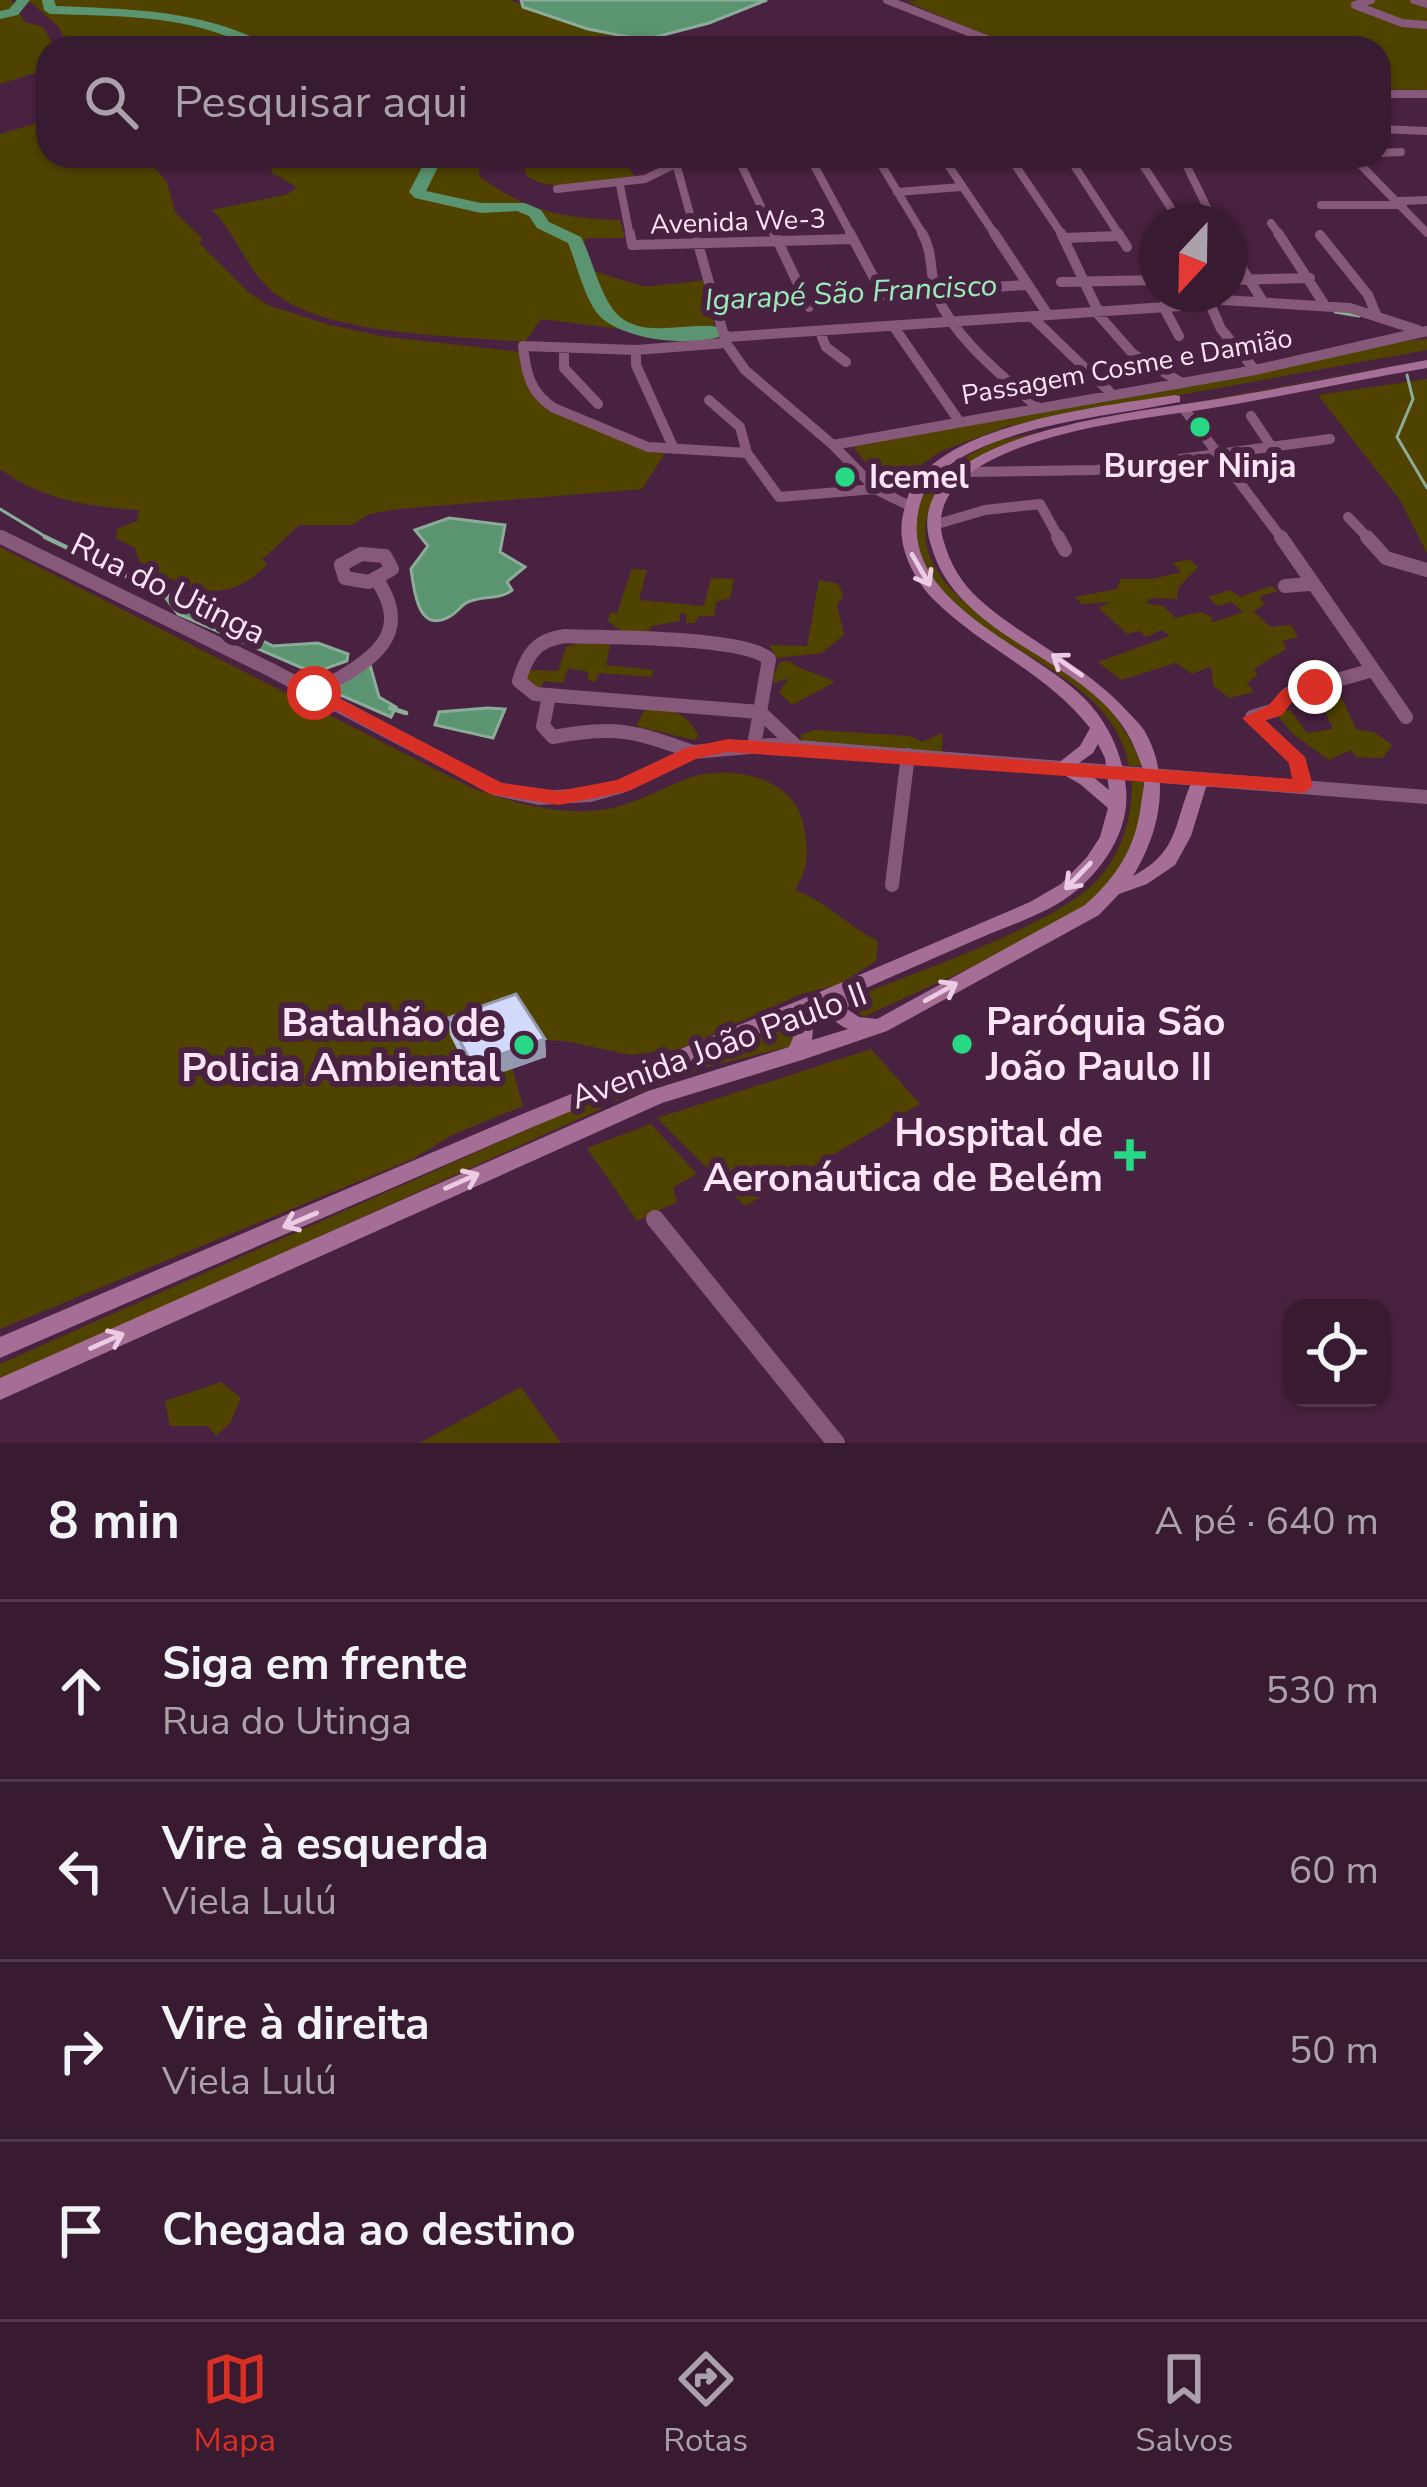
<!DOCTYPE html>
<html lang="pt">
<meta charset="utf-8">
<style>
body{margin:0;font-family:"Nunito Sans",sans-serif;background:#43273d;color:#f1f3f6}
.controls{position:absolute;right:36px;bottom:36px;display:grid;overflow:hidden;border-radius:24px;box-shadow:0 3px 9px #0004}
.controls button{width:108px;height:108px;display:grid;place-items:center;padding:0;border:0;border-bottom:3px solid #52384d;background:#381a31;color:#f1f3f6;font:60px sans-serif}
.compass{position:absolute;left:1139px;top:204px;width:108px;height:108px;border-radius:50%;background:#381a31;box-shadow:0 3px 9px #0004;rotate:202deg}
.stop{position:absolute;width:36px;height:36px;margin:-27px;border:9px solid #d93025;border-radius:50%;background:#fff}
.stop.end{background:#d93025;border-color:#fff;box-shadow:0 3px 12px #0008}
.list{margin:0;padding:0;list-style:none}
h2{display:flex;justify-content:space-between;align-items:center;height:156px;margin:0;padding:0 48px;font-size:51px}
h2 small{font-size:39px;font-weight:400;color:#aba1ab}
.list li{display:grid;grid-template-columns:78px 1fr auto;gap:36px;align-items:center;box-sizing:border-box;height:180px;padding:0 48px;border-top:3px solid #52384d}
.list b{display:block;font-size:45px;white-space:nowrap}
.list p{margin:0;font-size:39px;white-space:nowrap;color:#aba1ab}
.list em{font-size:39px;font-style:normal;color:#aba1ab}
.icon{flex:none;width:66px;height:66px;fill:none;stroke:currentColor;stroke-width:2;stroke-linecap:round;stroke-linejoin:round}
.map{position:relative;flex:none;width:1427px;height:1443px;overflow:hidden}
.search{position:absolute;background:#381a31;box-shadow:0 3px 9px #0004;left:36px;right:36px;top:36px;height:132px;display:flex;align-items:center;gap:30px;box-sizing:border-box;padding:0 42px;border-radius:36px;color:#aba1ab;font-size:45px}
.sheet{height:876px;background:#381a31}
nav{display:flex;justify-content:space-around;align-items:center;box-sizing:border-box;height:168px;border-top:3px solid #52384d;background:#381a31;font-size:33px;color:#aba1ab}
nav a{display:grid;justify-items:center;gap:6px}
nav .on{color:#d93025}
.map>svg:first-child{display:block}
.green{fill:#504300}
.water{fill:#5a9470;stroke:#8bac98;stroke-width:3}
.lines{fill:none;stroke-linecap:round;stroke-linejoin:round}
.stream-far1{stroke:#8bac98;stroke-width:3}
.stream{stroke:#8bac98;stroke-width:4.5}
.river{fill:#5a9470;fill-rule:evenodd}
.minor-far3{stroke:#86587a;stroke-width:8}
.minor-far2{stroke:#86587a;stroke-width:10}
.minor-far1{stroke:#86587a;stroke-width:14}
.minor{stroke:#86587a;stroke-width:18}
.major{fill:#a56e97;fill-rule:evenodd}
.wall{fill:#b5bbd7}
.shaded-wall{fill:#9398af}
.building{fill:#d2d9fa;stroke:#9398af;stroke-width:3}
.oneway{stroke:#eccce4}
.route{fill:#d93025}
.poi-dot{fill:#27d885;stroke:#4a2241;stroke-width:4.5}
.labels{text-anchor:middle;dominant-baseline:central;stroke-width:12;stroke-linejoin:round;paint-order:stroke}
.far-street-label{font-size:27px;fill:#fee4f7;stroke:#4a2241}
.far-water-label{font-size:30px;font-style:italic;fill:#98edb8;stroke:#4a2241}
.poi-label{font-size:33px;font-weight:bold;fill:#fee4f7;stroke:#4a2241}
.street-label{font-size:33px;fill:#fee4f7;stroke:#4a2241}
.near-poi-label{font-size:39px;font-weight:bold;fill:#fee4f7;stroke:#4a2241;text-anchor:end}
</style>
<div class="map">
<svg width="1427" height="1443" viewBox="0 0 1427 1443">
<rect width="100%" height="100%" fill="#4a2241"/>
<path class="green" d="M 0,0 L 11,0 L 25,22 L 43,27 L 55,48 L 48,48 L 48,69 L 0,84 Z
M 28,0 L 510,0 L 588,29 L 653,44 L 696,40 L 737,47 L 826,36 L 855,43 L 839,48 L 69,48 L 58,26 Z
M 918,0 L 1427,0 L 1427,90 L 1379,89 L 1379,48 L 1017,48 L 907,2 Z
M 48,120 L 48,156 L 144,156 L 167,182 L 175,212 L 202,238 L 200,244 L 248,292 L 268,305 L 326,324 L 380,336 L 520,352 L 544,403 L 667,450 L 642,489 L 399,509 L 370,514 L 351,525 L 299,525 L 264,558 L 260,555 L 267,565 C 223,609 186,589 139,561 L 135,548 L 116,538 L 117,529 L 137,521 L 139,510 C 90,507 40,499 0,469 L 0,134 Z
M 268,156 L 635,156 L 629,168 L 635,177 C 604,182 555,195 527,176 L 524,168 C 507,164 495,161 479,170 L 479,176 C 526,211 561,218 620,220 L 625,238 L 586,238 L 578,257 L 584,268 L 645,287 L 707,280 L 717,341 L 541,319 L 525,342 C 455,335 329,337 273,292 C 246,270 237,234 212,210 L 288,194 L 297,187 L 272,173 Z
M 1427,339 L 1427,350 L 1009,426 L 941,451 L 921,465 L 911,481 L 880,480 L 853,447 L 1382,343 Z
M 1427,358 L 1031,436 L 937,492 C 883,589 1030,636 1085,683 C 1112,706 1128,735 1144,766 L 1129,766 C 1108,652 935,650 917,538 C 909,485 954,462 996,441 Z
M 1427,379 L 1427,553 L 1400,500 L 1318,395 Z
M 0,547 L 474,789 C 513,802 549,813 591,811 C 626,809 654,792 686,779 C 725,764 791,775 802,820 C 809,848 810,865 795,890 C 828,902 847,926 878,941 L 876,961 L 838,985 L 801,994 L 680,1049 L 630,1055 L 565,1041 L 451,1035 L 474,1081 L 512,1068 L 523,1106 L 452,1135 L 413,1159 L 0,1329 Z
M 1189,559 L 1198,567 L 1178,588 L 1177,599 L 1153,598 L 1145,603 L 1163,606 L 1176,618 L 1200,612 L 1212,617 L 1211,623 L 1243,612 L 1232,602 L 1218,606 L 1208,597 L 1230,590 L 1240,597 L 1271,586 L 1278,591 L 1260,596 L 1264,605 L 1253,611 L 1271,627 L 1291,625 L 1298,637 L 1283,641 L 1286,649 L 1254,669 L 1257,675 L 1247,683 L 1254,692 L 1229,698 L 1213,685 L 1211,666 L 1192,674 L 1176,663 L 1121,680 L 1098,662 L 1170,636 L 1162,630 L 1146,637 L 1140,631 L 1127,634 L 1099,608 L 1111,602 L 1082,604 L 1075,597 L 1117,589 L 1121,579 L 1153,579 L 1181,572 L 1173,563 Z
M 632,569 L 647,570 L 639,600 L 704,606 L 711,578 L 734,579 L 730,598 L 716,602 L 714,616 L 699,616 L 695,623 L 686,623 L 686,614 L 680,613 L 680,621 L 651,626 L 646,638 L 621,637 L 620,630 L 608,621 L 610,613 L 617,613 Z
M 819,580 L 839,584 L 843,596 L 837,605 L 844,635 L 822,653 L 777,658 L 769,645 L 807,646 Z
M 582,642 L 610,644 L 606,665 L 653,670 L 652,677 L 599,673 L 595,682 L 588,680 L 588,672 L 568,668 L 563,683 L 544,681 L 540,689 L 523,682 L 525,670 L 558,671 L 566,647 Z
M 789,661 C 800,671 821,674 835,682 L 792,705 L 779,692 L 789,678 L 774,683 L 773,676 L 780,662 Z
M 1336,685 L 1356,729 L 1376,733 L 1392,745 L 1383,758 L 1356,757 L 1351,750 L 1329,760 L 1294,735 L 1276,714 L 1282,709 L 1291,711 L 1307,733 L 1333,729 L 1315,691 Z
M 645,709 C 674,710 684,710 699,736 L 694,740 L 636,726 Z
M 814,730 L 910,736 L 922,742 L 942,733 L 942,755 L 801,742 L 801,735 Z
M 1132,778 L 1150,780 C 1144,818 1137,852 1112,884 C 1083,923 916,991 864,1017 L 848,1006 L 850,999 C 915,972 1037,932 1089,888 C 1121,860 1133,819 1132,778 Z
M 784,1026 L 796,1029 L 796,1045 L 708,1067 L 616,1101 L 611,1092 Z
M 871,1049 L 920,1104 L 745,1206 L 657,1118 Z
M 596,1099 L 601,1109 L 0,1381 L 0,1364 Z
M 651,1124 L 697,1174 L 673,1187 L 677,1202 L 637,1221 L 587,1148 Z
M 221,1382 L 241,1398 L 230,1423 L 216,1436 L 208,1426 L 170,1426 L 165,1401 Z
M 521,1387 L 561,1443 L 420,1443 Z"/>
<path class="water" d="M 521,0 L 767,0 L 709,23 L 644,40 L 588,29 L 523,7 Z
M 449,518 L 505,525 L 500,552 L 525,567 L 507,582 L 512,590 C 499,601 482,594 466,603 C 461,606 457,612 452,615 C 418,637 414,590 411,569 L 428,546 L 415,530 Z
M 165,597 L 178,598 L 273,646 L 318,643 L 348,654 L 347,661 L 316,672 L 300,667 L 178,614 Z
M 370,665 L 379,697 L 396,707 L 391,717 L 331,691 Z
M 488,708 L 505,709 L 493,738 L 435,725 L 439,712 Z"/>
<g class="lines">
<path class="stream-far1" d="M 1335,312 L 1359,316
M 1407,375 L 1413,399 L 1397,437 L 1427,488
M 0,509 L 51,540"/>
<path class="stream" d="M 45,537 L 174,599
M 390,708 L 406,713"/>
<path class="river" d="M 17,0 L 30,0 L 18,15 L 0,19 L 0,11 L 9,9 Z
M 42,0 L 54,0 L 56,6 C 123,9 187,9 250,36 L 255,48 L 241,48 L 239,41 C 179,15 115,16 50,14 L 44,10 Z
M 416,156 L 432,156 L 438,167 L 426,191 L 481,203 L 525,203 L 541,210 L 549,222 L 581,237 C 592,258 598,288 612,308 C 640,348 702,313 730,332 C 703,350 618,341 597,313 C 583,294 577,265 568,243 L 537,228 L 529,216 L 517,211 L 481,213 L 415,198 L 409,192 L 422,167 Z"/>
<path class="minor-far3" d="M 887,0 L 1009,48
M 1371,0 L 1355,5 L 1402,23 L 1427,25
M 1414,0 L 1427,4
M 1379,94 L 1427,94
M 1379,129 L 1427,131
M 1379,153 L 1401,152
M 737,156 L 775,236
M 809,156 L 852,236
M 876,156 L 924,236
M 942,156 L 996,236
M 1009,156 L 1063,236
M 1068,156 L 1120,236
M 1137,156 L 1180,222
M 1182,156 L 1214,222
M 1352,156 L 1427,233
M 677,167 L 696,236
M 620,185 L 630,236
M 557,189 L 645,179 L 692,156
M 897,192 L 961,187
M 1399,201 L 1427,200
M 1321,205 L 1403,205
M 1271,223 L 1280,236
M 1111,236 L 1119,236"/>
<path class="minor-far2" d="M 630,233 L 632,245 L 852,239
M 695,233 L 726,343 L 745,370 L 833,445 L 877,490 L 910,506
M 774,233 L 809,307
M 850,233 L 883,295
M 922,233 C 934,253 929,275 937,296 C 956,340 1002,375 1037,407
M 994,233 L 1048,315
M 1061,233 L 1098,311
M 1118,233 L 1127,247
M 1278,233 L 1326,307
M 1320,235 L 1368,295 L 1376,314
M 1064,238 L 1119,236
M 1229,248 L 1262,300
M 1229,280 L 1310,278
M 1061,282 L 1157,280
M 976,288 L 1026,285
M 1223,300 L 1350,308 L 1418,330
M 1163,306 L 1179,336
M 1096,312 L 1133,354 L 1182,383
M 1032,317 L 1113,395
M 894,327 L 959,421
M 820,332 L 826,347 L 846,362
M 727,337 L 1210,304 L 1221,329 L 1255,370
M 726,343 L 636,350 L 523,346 C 526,373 530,393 554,408 L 648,447 L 747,453 L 779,497 L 923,485
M 564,348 L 564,368 L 598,404
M 636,350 L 636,365 L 674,449
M 709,400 L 740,427 L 747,453
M 1184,409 L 1283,540
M 1251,416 L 1271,446
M 833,445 L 1255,370 L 1427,331
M 964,472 L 1096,470 L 1330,439
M 1348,517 L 1370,540
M 934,525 L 985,510 L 1040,504 L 1060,540
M 0,537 L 7,540"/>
<path class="minor-far1" d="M 1,537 L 271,670 L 497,789 L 539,798 L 590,795 L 622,786 L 693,752 L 772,745 L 1427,797
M 1058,537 L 1065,550
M 1281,537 L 1406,717
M 1367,537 L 1386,558 L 1427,570
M 361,554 L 385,556 L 392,569 L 369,582 L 345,578 L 341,565 Z
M 1285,586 L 1309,584
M 565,636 C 606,638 743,636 769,659 L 760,712 L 535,694 L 519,681 C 527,654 536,640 565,636 Z
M 314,693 C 361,665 418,641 377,580
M 549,696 L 543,726 L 553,737 C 616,725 634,731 693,752
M 760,712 L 797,747
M 754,745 L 760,712
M 1303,786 L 1298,761 L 1252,717 L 1275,710 L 1288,694 L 1369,671
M 892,885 L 908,755"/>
<path class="minor" d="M 655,1219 L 836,1443"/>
<path class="major" d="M 1427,360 L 1427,368 C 1349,381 1272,399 1194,411 C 1133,420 917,442 943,539 C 950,564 961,583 980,600 C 1026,641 1084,664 1126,710 C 1132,716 1139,723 1144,730 C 1172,777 1160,832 1133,876 C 1181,851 1173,822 1193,779 L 1215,775 L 1224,780 L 1221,784 L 1206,787 L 1191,836 L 1175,865 L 1147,884 L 1119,894 L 1099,915 L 887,1031 L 802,1060 L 662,1103 L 0,1400 L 0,1378 L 648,1091 L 789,1047 L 793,1038 L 792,1028 L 775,1027 L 535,1126 L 0,1358 L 0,1337 L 520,1115 L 817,993 L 1030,902 L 1061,884 L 1087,857 L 1100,837 L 1108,808 L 1080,784 L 1052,768 L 1080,746 L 1090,728 C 1047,673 982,648 933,599 C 913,578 896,545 903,515 C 905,507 907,496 911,489 C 949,422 1105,406 1175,395 L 1180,396 L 1180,402 C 1114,415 1048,420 985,446 C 958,457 928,475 920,504 C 894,602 1030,643 1085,699 C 1109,724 1122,753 1126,788 C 1130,827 1107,864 1077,890 C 1050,913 1012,924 980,938 C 938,956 896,975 855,993 L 847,1009 L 859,1017 L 877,1019 L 1085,905 C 1117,877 1136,847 1141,804 C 1142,796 1145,786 1144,777 C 1144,769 1139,759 1136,751 C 1107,678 1018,656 966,603 C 946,582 938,569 930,542 C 907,463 1031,433 1085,421 C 1132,411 1181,405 1229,397 C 1295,386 1361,372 1427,360 ZM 1098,744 L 1105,758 L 1109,790 L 1092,776 L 1073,767 L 1093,753 ZM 830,1004 L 827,1010 C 832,1019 838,1025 848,1029 L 812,1040 L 813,1030 L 803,1015 Z"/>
</g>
<path class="wall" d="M 448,1018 L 545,1039 L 546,1057 L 474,1082 L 450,1035 Z"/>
<path class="shaded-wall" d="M 545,1039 L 546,1057 L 474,1082 L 472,1064 Z"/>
<path class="building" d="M 516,994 L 545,1039 L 472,1064 L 448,1018 Z"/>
<defs><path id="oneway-shaft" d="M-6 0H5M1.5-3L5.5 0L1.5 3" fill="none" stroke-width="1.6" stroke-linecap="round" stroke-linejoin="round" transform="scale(3)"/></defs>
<g class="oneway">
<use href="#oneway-shaft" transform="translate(921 570) rotate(60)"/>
<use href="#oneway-shaft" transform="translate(1067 665) rotate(-145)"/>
<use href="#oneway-shaft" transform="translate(1078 876) rotate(134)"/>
<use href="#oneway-shaft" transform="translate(941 992) rotate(-29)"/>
<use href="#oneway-shaft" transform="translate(462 1181) rotate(-24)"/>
<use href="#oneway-shaft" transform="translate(300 1220) rotate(157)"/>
<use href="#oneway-shaft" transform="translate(107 1341) rotate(-24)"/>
</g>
<path class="route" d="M 1315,681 L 1322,683 L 1322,691 L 1295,698 L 1282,715 L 1265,720 L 1305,757 L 1313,786 L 1303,793 L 728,752 L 698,758 L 629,791 L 559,805 L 490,794 L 305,693 L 321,689 L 502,783 L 559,791 L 617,780 L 686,748 L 728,739 L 1292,779 L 1289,763 L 1242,718 L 1268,706 L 1282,690 Z"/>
<g class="poi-dot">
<circle cx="1200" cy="427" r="12"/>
<circle cx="845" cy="477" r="12"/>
<circle cx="962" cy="1044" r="12"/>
<circle cx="524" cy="1045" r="12"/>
<path d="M1124 1137h12v12h12v12h-12v12h-12v-12h-12v-12h12z"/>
</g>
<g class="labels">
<g class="far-street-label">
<text transform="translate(738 222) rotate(-2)">Avenida We-3</text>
<text transform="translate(1127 367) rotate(-10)">Passagem Cosme e Damião</text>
</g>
<g class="far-water-label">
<text transform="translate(851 293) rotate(-3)">Igarapé São Francisco</text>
</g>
<g class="poi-label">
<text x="1200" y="466">Burger Ninja</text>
<text x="869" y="477" text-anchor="start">Icemel</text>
</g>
<g class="street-label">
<text transform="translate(168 589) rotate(26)">Rua do Utinga</text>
<text transform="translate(719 1046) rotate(-20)">Avenida João Paulo II</text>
</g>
<g class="near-poi-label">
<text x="986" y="1022" text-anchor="start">Paróquia São<tspan x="986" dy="45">João Paulo II</tspan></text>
<text x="500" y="1023">Batalhão de<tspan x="500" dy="45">Policia Ambiental</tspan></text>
<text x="1103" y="1133">Hospital de<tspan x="1103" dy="45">Aeronáutica de Belém</tspan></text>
</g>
</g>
</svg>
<div class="controls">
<button><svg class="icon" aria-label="locate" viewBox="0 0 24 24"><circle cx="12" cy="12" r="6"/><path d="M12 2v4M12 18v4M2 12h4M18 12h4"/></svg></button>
</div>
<svg class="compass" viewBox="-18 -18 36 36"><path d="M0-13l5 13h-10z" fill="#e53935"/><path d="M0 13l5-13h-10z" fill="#aba1ab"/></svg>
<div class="stop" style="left:314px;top:693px"></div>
<div class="stop end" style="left:1315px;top:687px"></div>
<div class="search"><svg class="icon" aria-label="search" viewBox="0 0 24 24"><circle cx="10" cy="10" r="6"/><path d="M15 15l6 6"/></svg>Pesquisar aqui</div>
</div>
<section class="sheet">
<h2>8 min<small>A pé · 640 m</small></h2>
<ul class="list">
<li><svg class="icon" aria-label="ahead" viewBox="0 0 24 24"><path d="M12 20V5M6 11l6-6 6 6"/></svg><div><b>Siga em frente</b><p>Rua do Utinga</p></div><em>530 m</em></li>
<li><svg class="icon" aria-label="left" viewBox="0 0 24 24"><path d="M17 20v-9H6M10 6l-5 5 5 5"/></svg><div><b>Vire à esquerda</b><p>Viela Lulú</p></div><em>60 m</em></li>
<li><svg class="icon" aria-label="right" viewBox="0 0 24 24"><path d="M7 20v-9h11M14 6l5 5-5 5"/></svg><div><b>Vire à direita</b><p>Viela Lulú</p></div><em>50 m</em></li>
<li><svg class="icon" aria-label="arrive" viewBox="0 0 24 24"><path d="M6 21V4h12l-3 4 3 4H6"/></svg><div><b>Chegada ao destino</b></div></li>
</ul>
</section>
<nav>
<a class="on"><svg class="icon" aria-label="map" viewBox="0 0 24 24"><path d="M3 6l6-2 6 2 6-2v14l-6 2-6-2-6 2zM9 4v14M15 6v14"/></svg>Mapa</a>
<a><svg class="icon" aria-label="directions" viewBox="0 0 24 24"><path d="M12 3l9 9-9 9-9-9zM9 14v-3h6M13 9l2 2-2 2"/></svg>Rotas</a>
<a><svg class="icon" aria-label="saved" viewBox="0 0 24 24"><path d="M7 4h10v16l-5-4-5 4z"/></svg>Salvos</a>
</nav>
